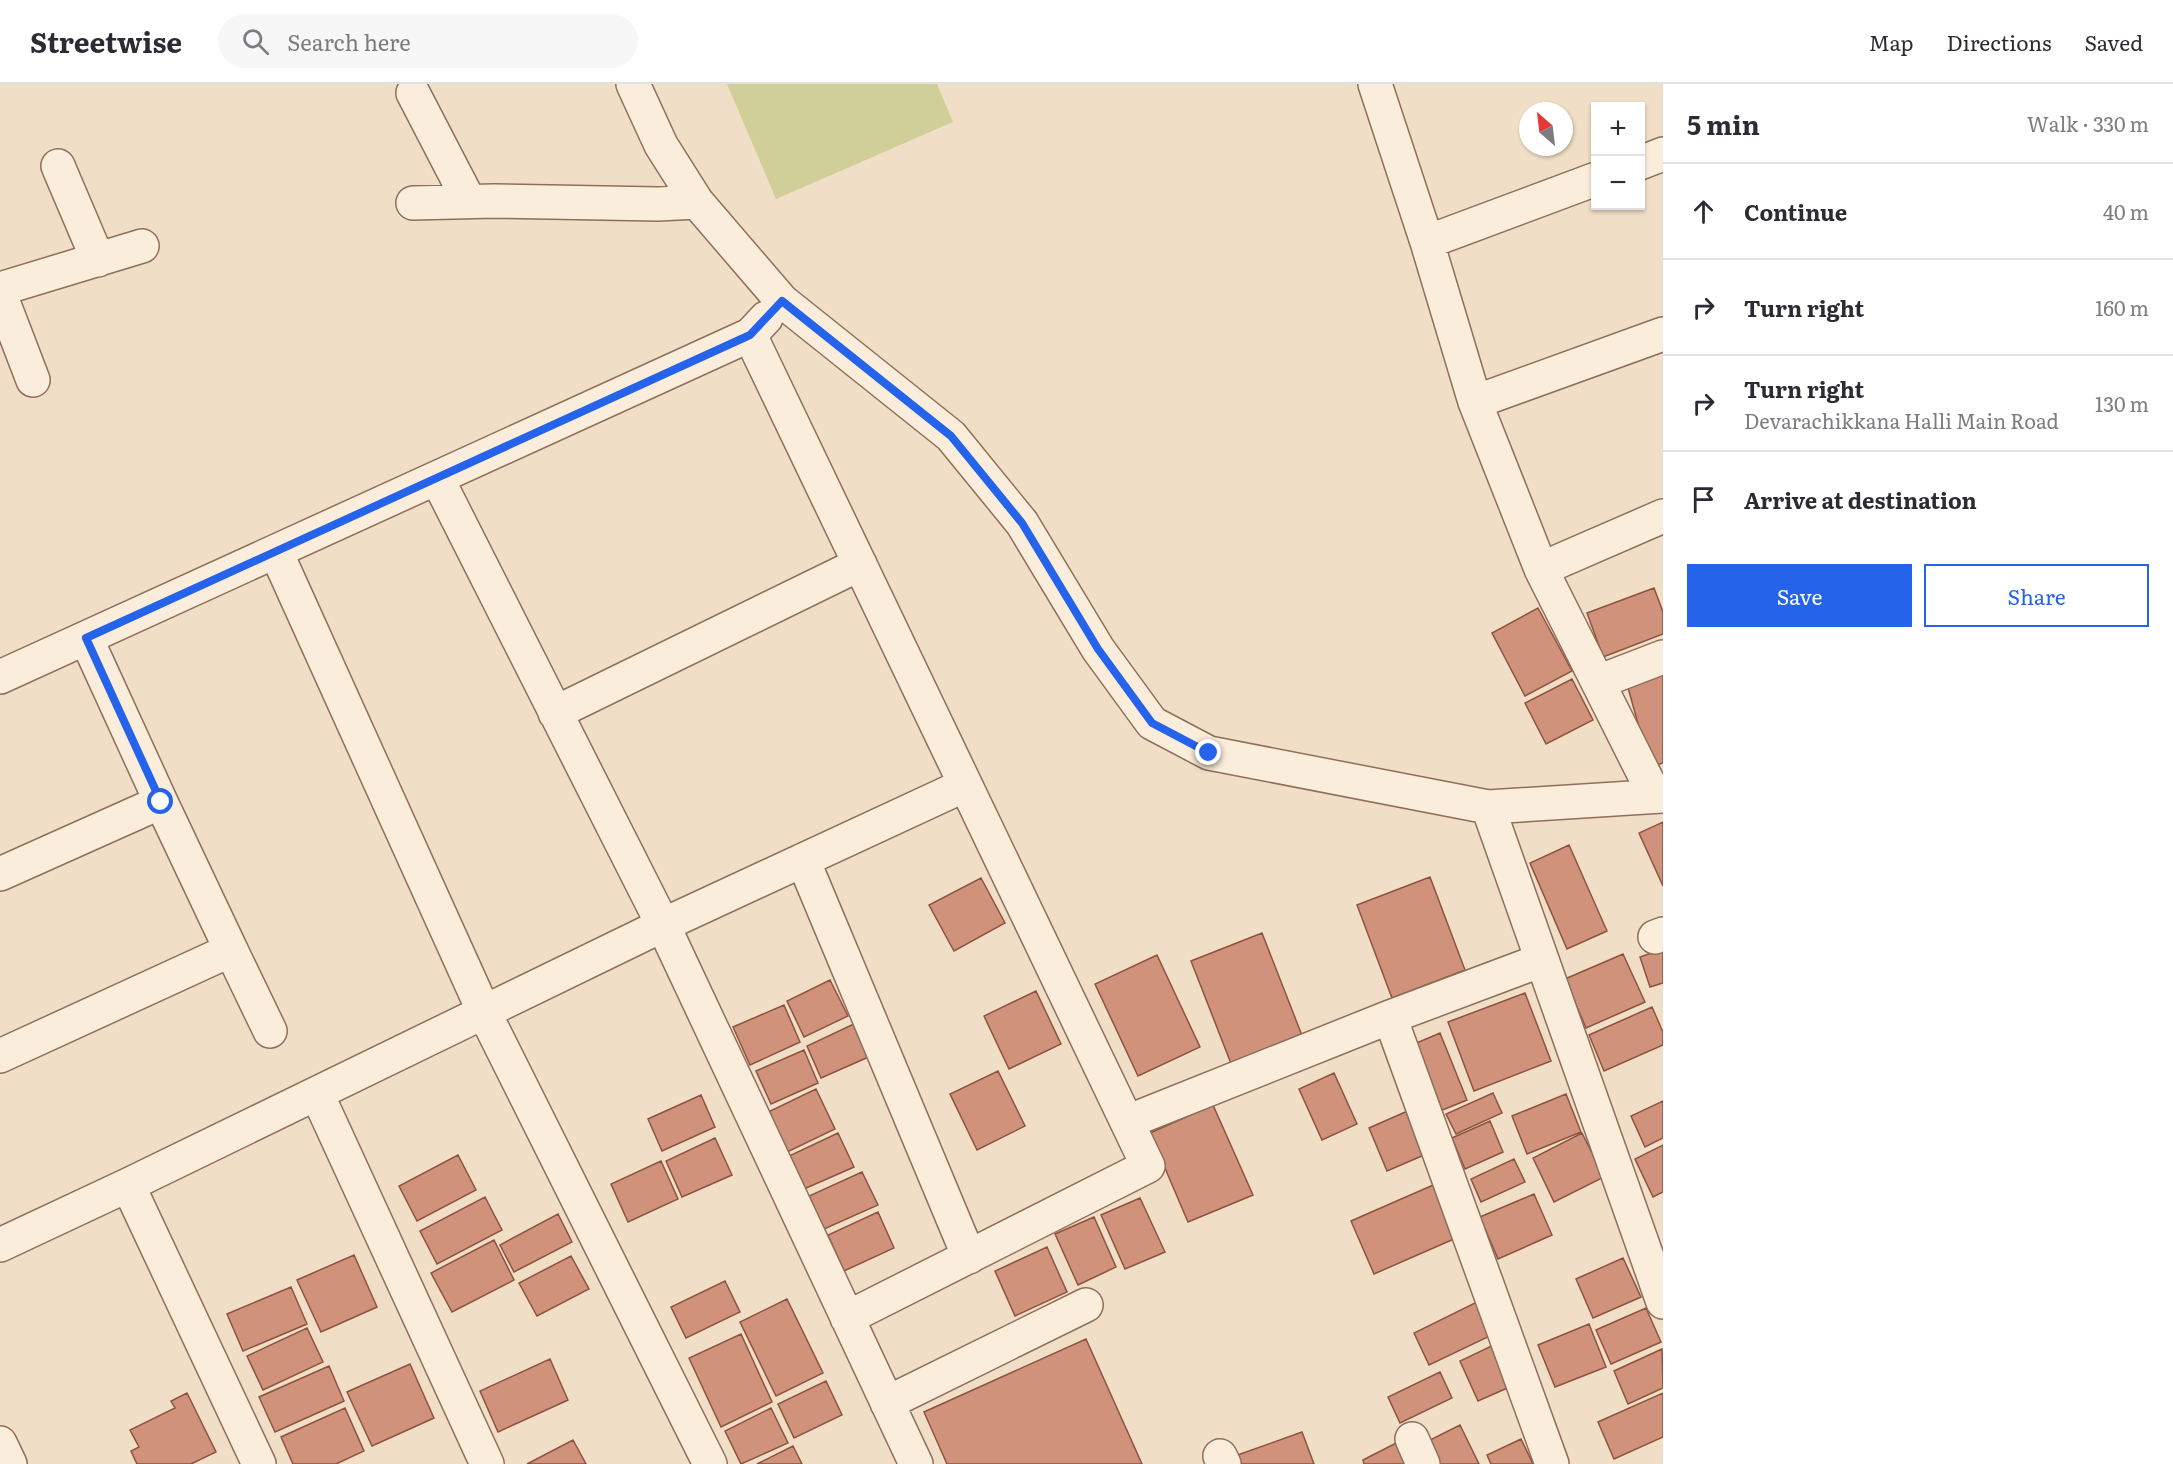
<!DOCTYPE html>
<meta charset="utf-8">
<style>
body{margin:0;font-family:Literata,serif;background:#f7f7f7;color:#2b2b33}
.controls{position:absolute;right:18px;top:18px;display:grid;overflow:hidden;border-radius:0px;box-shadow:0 2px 4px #0004}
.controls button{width:54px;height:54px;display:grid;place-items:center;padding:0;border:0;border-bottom:2px solid #e1e1e2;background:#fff;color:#2b2b33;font:30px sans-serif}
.compass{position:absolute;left:1519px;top:18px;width:54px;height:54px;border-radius:50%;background:#fff;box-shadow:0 2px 4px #0004;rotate:332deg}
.stop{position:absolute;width:18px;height:18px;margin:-14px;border:4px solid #2563eb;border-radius:50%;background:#fff}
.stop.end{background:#2563eb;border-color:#fff;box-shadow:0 2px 6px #0008}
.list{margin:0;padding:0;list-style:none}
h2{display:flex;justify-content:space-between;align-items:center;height:78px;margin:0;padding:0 24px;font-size:26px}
h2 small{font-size:20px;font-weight:400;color:#7c7c81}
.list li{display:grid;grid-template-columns:39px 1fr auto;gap:18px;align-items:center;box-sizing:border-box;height:96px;padding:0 24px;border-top:2px solid #e1e1e2}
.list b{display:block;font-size:22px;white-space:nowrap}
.list p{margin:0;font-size:20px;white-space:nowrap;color:#7c7c81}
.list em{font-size:20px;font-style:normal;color:#7c7c81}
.actions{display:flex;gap:12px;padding:18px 24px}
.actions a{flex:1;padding:14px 0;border:2px solid #2563eb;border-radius:0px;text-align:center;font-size:21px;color:#2563eb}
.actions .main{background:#2563eb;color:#fff}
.icon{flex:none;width:33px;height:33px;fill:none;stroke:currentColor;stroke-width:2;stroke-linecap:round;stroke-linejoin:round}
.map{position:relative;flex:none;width:1663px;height:1380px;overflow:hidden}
header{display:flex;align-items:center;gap:36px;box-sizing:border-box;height:84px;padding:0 30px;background:#fff;border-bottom:2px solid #e1e1e2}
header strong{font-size:28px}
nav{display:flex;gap:33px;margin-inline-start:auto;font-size:21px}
.search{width:420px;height:54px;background:#f7f7f7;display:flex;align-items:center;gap:15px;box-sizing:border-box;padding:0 21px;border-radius:33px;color:#7c7c81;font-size:22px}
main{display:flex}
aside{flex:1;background:#fff}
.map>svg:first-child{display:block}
.green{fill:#d0cf99}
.building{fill:#d1927b;stroke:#8e533f;stroke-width:1.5}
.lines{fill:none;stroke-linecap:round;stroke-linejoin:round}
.minor-casing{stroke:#8e6f5b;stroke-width:36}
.minor{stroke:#fbeddb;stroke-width:33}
.route{stroke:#2563eb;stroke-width:8}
</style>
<header>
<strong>Streetwise</strong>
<div class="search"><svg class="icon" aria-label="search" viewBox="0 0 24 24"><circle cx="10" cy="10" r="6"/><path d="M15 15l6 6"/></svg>Search here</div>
<nav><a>Map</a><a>Directions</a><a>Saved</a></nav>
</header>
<main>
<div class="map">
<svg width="1663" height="1380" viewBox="0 0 1663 1380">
<rect width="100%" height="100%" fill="#f1dec6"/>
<path class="green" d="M 727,0 L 937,0 L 953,38 L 776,115 Z"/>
<path class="building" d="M 1654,504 L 1663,528 L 1663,550 L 1603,573 L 1587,529 Z
M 1538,524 L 1572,587 L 1525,612 L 1492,549 Z
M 1663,590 L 1663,679 L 1650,683 L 1627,600 Z
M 1572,595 L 1593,636 L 1546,660 L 1525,619 Z
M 1663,738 L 1663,802 L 1639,749 Z
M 1569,761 L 1607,847 L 1567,865 L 1530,779 Z
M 1430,793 L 1465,886 L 1392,914 L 1357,821 Z
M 981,794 L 1005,839 L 954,867 L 929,821 Z
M 1262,849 L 1303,954 L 1232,982 L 1191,877 Z
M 1663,865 L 1663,899 L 1650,903 L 1640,873 Z
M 1623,870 L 1645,918 L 1586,944 L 1565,895 Z
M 1157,871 L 1200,963 L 1138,992 L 1095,900 Z
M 830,896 L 848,932 L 804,953 L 787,917 Z
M 1036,907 L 1061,960 L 1009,985 L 984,932 Z
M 1525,909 L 1551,977 L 1474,1007 L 1448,938 Z
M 784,921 L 800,958 L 750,981 L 733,943 Z
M 1652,923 L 1663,948 L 1663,961 L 1604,987 L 1589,951 Z
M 858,938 L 873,971 L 821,994 L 807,962 Z
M 1440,949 L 1467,1016 L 1440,1027 L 1412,961 Z
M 804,966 L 818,999 L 771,1020 L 756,987 Z
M 998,987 L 1025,1042 L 977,1066 L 950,1010 Z
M 1334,989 L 1357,1040 L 1322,1056 L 1299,1005 Z
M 816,1005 L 835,1045 L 785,1069 L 766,1029 Z
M 1493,1009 L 1502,1029 L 1456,1050 L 1446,1030 Z
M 1566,1010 L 1581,1048 L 1527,1070 L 1512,1032 Z
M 701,1011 L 715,1043 L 662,1067 L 648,1035 Z
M 1663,1017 L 1663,1054 L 1645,1063 L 1631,1032 Z
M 1213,1021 L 1253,1111 L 1188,1138 L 1150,1049 Z
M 1419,1022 L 1438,1065 L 1387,1087 L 1369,1044 Z
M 1490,1037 L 1503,1068 L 1465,1085 L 1452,1054 Z
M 838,1049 L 854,1083 L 804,1105 L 789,1072 Z
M 1582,1049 L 1604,1093 L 1554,1118 L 1533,1074 Z
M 715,1054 L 732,1091 L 682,1113 L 666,1077 Z
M 1663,1061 L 1663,1108 L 1653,1113 L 1635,1075 Z
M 458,1071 L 476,1106 L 417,1137 L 399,1102 Z
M 1514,1075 L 1525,1098 L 1481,1118 L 1471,1095 Z
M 661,1077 L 678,1115 L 628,1138 L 611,1100 Z
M 862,1088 L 878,1121 L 824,1145 L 809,1112 Z
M 1440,1098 L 1463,1151 L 1374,1190 L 1351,1137 Z
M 1534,1110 L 1552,1151 L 1498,1175 L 1480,1133 Z
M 485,1113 L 502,1146 L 437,1180 L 420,1147 Z
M 1140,1114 L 1165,1168 L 1125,1185 L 1101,1131 Z
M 878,1128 L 894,1164 L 844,1187 L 828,1151 Z
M 558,1130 L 572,1158 L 514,1188 L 500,1161 Z
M 1094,1133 L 1116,1183 L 1078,1201 L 1055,1150 Z
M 494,1156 L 514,1196 L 452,1228 L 431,1189 Z
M 1047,1163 L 1067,1208 L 1015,1232 L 995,1187 Z
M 354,1171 L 377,1223 L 321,1248 L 297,1196 Z
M 571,1172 L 589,1205 L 537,1232 L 519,1199 Z
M 1623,1174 L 1641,1213 L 1593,1234 L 1576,1195 Z
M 725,1197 L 740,1228 L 686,1254 L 671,1223 Z
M 291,1203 L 307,1240 L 243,1267 L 227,1230 Z
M 787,1215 L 823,1289 L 776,1312 L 740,1238 Z
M 1477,1218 L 1492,1251 L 1429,1281 L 1414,1249 Z
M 1646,1224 L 1661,1258 L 1611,1280 L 1596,1246 Z
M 1589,1240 L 1606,1283 L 1555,1303 L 1538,1261 Z
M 307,1244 L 323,1278 L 263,1306 L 247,1272 Z
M 741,1250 L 772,1318 L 721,1343 L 689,1274 Z
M 1086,1255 L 1142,1380 L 947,1380 L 924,1328 Z
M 1502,1257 L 1521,1298 L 1478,1317 L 1460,1277 Z
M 1662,1265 L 1663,1304 L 1628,1320 L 1614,1287 Z
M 550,1275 L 568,1316 L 498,1348 L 480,1307 Z
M 410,1280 L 434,1334 L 372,1362 L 347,1308 Z
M 329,1282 L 344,1317 L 275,1348 L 259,1313 Z
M 1440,1288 L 1452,1314 L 1400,1339 L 1388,1313 Z
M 826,1297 L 842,1331 L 794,1354 L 778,1320 Z
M 187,1309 L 216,1368 L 191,1380 L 137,1380 L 131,1367 L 139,1363 L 130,1346 L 175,1324 L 171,1317 Z
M 1663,1309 L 1663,1353 L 1614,1375 L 1598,1338 Z
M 345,1324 L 364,1367 L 336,1380 L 293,1380 L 281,1353 Z
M 771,1324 L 788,1359 L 741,1380 L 725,1347 Z
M 1460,1341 L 1479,1380 L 1435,1380 L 1424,1359 Z
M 1302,1348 L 1314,1380 L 1235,1380 L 1232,1373 Z
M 1404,1355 L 1416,1380 L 1364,1380 L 1363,1376 Z
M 1521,1355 L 1533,1380 L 1491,1380 L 1487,1371 Z
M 573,1356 L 586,1380 L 527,1380 Z
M 793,1362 L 802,1380 L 757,1380 Z"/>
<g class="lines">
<defs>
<path id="minor" d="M 633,0 L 661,61 L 697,118 L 782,217 L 951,352 L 1022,439 L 1098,565 L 1152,639 L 1209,669 L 1488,723 L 1663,712
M 1375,0 L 1427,158 L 1475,318 L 1541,485 L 1655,712
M 413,9 L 469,117
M 1640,79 L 1663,70
M 58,82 L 98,176
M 413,119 L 494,117 L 658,120 L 697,118
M 1427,158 L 1596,95
M 0,205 L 142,162
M 0,210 L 33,296
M 750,251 L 1148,1082 L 847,1234
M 1475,318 L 1663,250
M 437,394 L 663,841 L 916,1380
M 276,468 L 484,928 L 710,1380
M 1541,485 L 1663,432
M 0,593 L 750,251 L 766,234
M 1598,598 L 1663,573
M 555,629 L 860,480
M 1488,723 L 1663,1218
M 803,776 L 969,1173
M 0,790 L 161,718 L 86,554
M 1655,853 L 1663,850
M 231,866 L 270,947
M 1390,933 L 1552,1380
M 0,972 L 231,866 L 161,718
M 317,1010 L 487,1380
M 1127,1038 L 1390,933 L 1542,876
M 128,1101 L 259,1380
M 0,1161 L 128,1101 L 663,841 L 965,701
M 887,1319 L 1086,1221
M 1412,1355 L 1423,1380
M 0,1359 L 10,1380
M 1220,1372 L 1224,1380"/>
</defs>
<use href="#minor" class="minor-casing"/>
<use href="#minor" class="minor"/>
</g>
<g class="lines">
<path class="route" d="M 161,718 L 86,554 L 750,251 L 782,217 L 951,352 L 1022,439 L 1098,565 L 1152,639 L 1209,669"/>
</g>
</svg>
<div class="controls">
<button>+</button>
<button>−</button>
</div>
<svg class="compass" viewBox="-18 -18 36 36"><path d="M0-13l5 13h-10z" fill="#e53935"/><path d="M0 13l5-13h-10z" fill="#7c7c81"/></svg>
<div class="stop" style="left:161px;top:718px"></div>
<div class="stop end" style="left:1209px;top:669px"></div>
</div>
<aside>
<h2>5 min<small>Walk · 330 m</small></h2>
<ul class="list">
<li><svg class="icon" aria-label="ahead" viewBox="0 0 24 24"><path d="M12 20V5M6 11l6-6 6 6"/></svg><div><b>Continue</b></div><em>40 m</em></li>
<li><svg class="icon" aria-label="right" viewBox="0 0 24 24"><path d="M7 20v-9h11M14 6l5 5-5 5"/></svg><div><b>Turn right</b></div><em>160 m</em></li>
<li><svg class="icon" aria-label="right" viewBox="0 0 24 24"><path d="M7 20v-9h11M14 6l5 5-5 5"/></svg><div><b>Turn right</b><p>Devarachikkana Halli Main Road</p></div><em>130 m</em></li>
<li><svg class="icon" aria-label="arrive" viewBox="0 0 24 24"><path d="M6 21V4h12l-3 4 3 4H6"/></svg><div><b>Arrive at destination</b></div></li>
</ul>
<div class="actions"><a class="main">Save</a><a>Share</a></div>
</aside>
</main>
